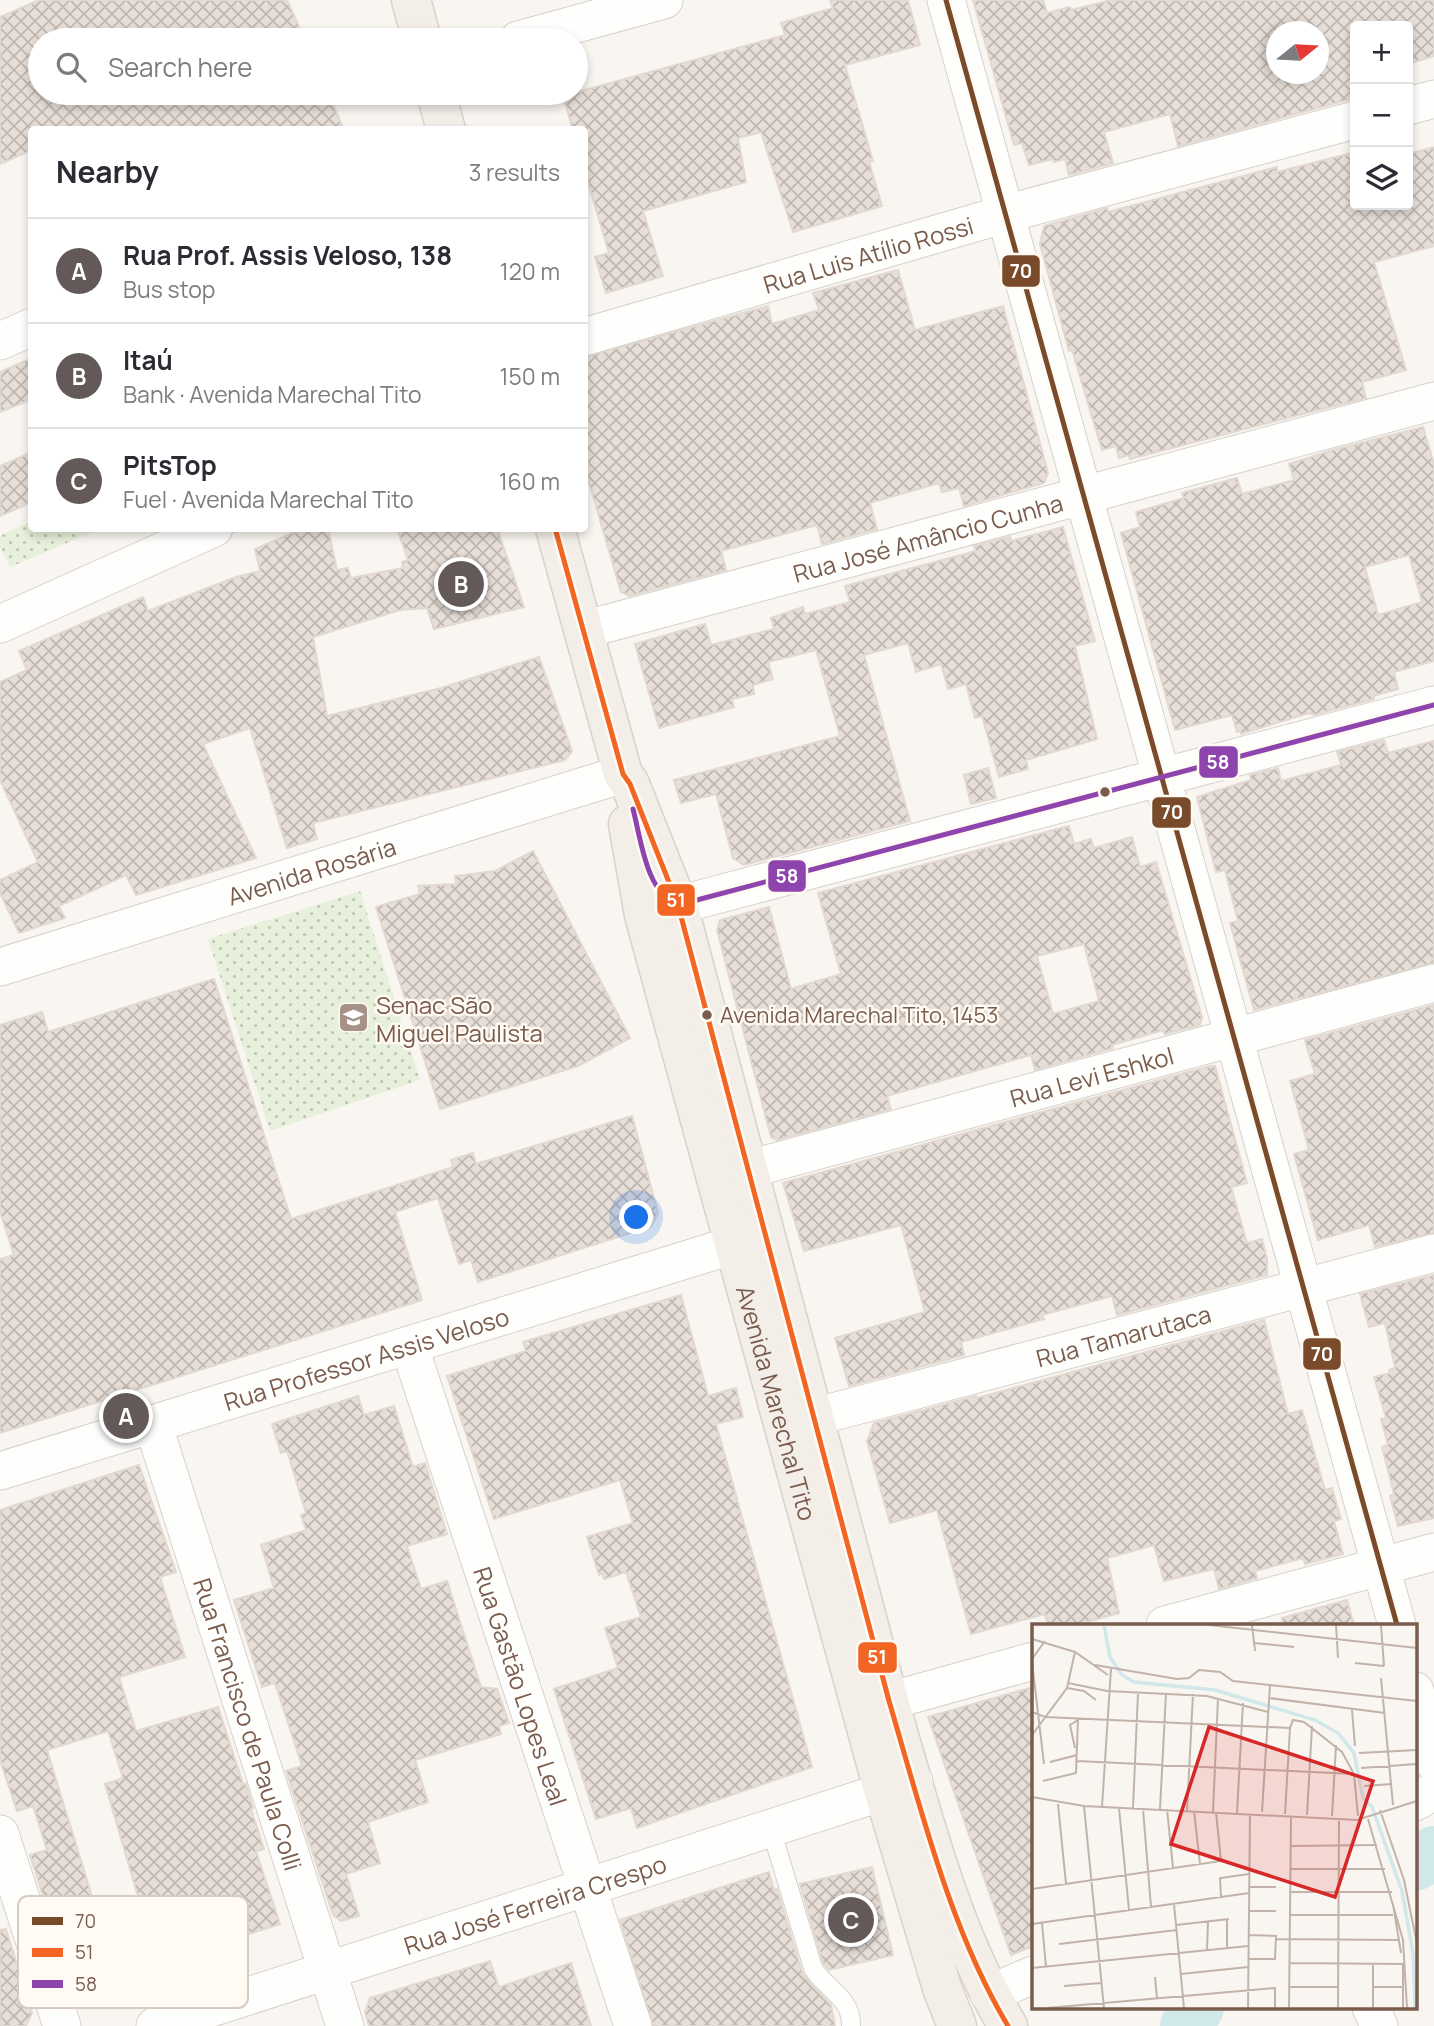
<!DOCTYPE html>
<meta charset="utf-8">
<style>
body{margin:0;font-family:Manrope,sans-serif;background:#f7f7f7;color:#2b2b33}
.controls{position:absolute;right:21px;top:21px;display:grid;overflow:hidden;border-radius:7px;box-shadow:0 4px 10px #0003}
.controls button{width:63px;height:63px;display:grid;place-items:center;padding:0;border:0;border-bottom:2px solid #e1e1e2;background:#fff;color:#2b2b33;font:35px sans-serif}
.compass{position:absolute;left:1266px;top:21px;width:63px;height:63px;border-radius:50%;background:#fff;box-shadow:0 4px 10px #0003;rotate:72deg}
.you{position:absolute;left:637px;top:1218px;width:24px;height:24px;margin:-18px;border:5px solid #fff;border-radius:50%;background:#1a73e8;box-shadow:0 0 0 10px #1a73e833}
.badge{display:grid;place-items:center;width:46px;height:46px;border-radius:50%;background:#625958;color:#fff;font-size:23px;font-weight:700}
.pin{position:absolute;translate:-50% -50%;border:4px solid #fff;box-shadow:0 2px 7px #0006}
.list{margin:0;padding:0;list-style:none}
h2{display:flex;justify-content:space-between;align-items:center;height:91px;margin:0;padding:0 28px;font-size:30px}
h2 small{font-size:23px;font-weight:400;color:#7c7c81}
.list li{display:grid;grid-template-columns:46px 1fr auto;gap:21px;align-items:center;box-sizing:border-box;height:105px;padding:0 28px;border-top:2px solid #e1e1e2}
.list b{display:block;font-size:26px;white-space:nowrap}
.list p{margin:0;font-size:23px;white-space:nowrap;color:#7c7c81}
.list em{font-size:23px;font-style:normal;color:#7c7c81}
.icon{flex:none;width:38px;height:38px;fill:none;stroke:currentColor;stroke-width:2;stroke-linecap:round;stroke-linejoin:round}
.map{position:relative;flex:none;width:1434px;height:2026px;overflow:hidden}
.search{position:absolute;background:#fff;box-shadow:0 4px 10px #0003;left:28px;top:28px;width:560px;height:77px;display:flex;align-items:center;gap:18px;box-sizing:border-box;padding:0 24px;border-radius:38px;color:#7c7c81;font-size:26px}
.panel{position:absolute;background:#fff;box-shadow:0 4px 10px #0003;left:28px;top:126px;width:560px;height:406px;border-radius:7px}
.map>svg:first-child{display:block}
.park{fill:url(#park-dots)}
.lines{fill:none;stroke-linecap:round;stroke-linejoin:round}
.river{stroke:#d0e8ea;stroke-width:54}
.building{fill:url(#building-cross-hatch);stroke:#e2d8d2;stroke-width:2;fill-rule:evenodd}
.service-casing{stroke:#d7d1cb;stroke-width:20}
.minor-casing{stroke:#d7d1cb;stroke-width:39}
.primary-casing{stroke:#dad1cc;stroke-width:41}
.service{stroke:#fefefd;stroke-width:18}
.minor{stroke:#fefefd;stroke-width:37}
.primary{stroke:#f3eee8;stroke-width:38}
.bus-1-casing{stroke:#fffaf3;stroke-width:10}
.bus-2-casing{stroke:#fffaf3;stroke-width:10}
.bus-3-casing{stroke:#fffaf3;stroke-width:10}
.bus-1{stroke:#7a4b2a;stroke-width:5}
.bus-2{stroke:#f26522;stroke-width:5}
.bus-3{stroke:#8e44ad;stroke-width:5}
.bus-dot{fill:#7a5c4d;stroke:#fffaf3;stroke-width:2.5}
.labels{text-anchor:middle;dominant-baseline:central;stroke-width:5;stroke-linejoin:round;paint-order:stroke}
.bus-label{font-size:22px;fill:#7a5c4d;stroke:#fffaf3;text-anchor:start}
.street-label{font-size:24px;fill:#7a5c4d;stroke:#fffaf3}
.poi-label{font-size:24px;fill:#7a5c4d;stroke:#fffaf3;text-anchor:start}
.inset-river{fill:none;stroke:#d0e8ea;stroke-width:3.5}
.inset-road{fill:none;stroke:#c2b3aa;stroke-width:2}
.view{fill:#d62828;fill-opacity:0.15;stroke:#d62828;stroke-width:3.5}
.inset-edge{fill:none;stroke:#7a5c4d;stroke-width:3.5}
.key{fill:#fffaf3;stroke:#d7cbc1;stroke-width:2}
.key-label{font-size:19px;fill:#7a5c4d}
.line-badge{stroke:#fffaf3;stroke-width:2.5}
.badge-label{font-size:19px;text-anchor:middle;font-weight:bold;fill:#fff}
</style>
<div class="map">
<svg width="1434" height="2026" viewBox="0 0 1434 2026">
<defs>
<pattern id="park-dots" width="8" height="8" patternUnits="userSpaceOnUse" patternTransform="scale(1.75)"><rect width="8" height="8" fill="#e7f0db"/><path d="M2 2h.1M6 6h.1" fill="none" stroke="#c0c6b4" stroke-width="1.8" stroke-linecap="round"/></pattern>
<pattern id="building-cross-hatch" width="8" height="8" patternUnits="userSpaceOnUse" patternTransform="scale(1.75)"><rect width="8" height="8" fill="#e6ded7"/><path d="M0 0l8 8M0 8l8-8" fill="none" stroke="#bfb7b1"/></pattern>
</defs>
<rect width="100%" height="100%" fill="#f9f5f0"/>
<path class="park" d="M 31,521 L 32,528 L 100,529 L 10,567 L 0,547 L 0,536 Z
M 360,891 L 420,1080 L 270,1131 L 208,939 Z"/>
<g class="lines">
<path class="river" d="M 1415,1864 L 1434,1853
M 1187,2026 L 1197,2007"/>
</g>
<path class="building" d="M 39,0 L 287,0 L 305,40 L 40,40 L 40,93 L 328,93 L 344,130 L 32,130 L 32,150 L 0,164 L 0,17 Z
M 830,0 L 908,0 L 920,45 L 845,65 L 873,161 L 869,162 L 882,206 L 793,232 L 761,132 L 738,138 L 746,182 L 643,211 L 663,276 L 606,293 L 595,257 L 609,253 L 584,169 L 584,130 L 573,130 L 563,96 L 785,35 L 781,23 L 833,8 Z
M 973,0 L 1043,0 L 1047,13 L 1070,7 L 1071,10 L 1111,0 L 1434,0 L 1434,56 L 1408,64 L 1408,26 L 1355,26 L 1355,98 L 1178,146 L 1170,114 L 1104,132 L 1113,163 L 1069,175 L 1065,159 L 1054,162 L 1053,159 L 1029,165 L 1022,143 L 1014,145 ZM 1277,32 L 1319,32 L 1319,74 L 1277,74 Z
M 1434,147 L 1434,246 L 1374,262 L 1406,370 L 1362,382 L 1366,398 L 1322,409 L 1130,459 L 1129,455 L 1119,458 L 1116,446 L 1102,450 L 1072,350 L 1069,351 L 1040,244 L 1044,226 L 1107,208 L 1108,212 L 1277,167 L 1277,172 L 1355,152 L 1355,205 L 1408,205 L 1408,154 Z
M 898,270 L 915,330 L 1003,306 L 1048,473 L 1044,483 L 964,506 L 959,488 L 942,492 L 939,483 L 870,503 L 877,529 L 822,544 L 817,525 L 721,551 L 726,570 L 629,596 L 621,592 L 585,469 L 589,467 L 584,449 L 584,357 L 768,306 L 772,324 L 819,310 L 813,293 Z
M 32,358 L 32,399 L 0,412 L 0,372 Z
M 1423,427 L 1434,464 L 1434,661 L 1394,672 L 1398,689 L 1373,696 L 1374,699 L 1314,715 L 1309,713 L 1241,734 L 1241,731 L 1237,732 L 1232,715 L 1175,730 L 1121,533 L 1140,527 L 1136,512 L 1184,498 L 1182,493 L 1237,478 L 1242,494 L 1294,480 L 1289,464 L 1333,450 ZM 1409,555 L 1422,602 L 1378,615 L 1365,567 Z
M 32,452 L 32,502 L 0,516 L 0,466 Z
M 1063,527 L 1095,641 L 1075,646 L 1097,739 L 1026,760 L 1028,769 L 999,777 L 982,716 L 975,718 L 966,684 L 948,689 L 941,664 L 916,672 L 908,643 L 864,655 L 910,821 L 744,865 L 733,858 L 716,794 L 681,803 L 674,780 L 840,736 L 816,650 L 768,662 L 773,679 L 753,685 L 754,694 L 732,699 L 734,707 L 659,728 L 635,644 L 705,624 L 711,645 L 774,629 L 771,618 L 803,607 L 805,614 L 850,602 L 845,586 L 976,551 L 974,546 L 1010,537 L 1011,541 Z
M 304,528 L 328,528 L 337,570 L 348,568 L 351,578 L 403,568 L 402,562 L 408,560 L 397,528 L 497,528 L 524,607 L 434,629 L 427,608 L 400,610 L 313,637 L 327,716 L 441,688 L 539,657 L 572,751 L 565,760 L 313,823 L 317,839 L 287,848 L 250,728 L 203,744 L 256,858 L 136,895 L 126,875 L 59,906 L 65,918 L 19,933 L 0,893 L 0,880 L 38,862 L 0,780 L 0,682 L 27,670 L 19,651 L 143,597 L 148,611 L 236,577 L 260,571 L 255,549 Z
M 1384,740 L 1388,753 L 1434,741 L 1434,963 L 1254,1010 L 1230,923 L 1238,921 L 1225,870 L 1216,872 L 1197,797 L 1251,780 L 1250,775 L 1278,768 L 1281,781 L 1341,765 L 1337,752 Z
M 988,768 L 996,798 L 971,804 L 964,775 Z
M 1069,826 L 1074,844 L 1091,839 L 1094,848 L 1132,837 L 1140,867 L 1156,862 L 1202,1017 L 1200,1025 L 1165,1034 L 1163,1030 L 1112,1045 L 1113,1048 L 1035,1070 L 1031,1055 L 887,1096 L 891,1109 L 777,1140 L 771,1137 L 717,930 L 720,920 L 769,907 L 791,989 L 841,974 L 818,893 ZM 1084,944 L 1099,1001 L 1053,1014 L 1037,956 Z
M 533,851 L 630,1038 L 578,1066 L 440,1109 L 376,907 L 420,894 L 418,886 L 456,884 L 455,876 L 495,871 Z
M 214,979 L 291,1219 L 453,1167 L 451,1160 L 473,1153 L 476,1164 L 632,1116 L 658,1213 L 652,1226 L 478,1282 L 471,1260 L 459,1264 L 438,1198 L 395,1212 L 422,1300 L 0,1433 L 0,1259 L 14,1255 L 0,1212 L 0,1025 L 42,1012 L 48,1032 Z
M 1434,1005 L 1434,1233 L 1375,1247 L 1369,1225 L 1318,1240 L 1294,1154 L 1309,1150 L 1290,1081 L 1315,1074 L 1305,1040 Z
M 1210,1066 L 1215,1066 L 1247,1183 L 1231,1187 L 1247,1243 L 1262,1239 L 1267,1259 L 1267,1275 L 1117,1315 L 1112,1296 L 1042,1315 L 1044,1319 L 961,1342 L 964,1355 L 849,1386 L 835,1338 L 925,1312 L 901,1225 L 804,1251 L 783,1183 Z
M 1434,1275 L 1434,1518 L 1398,1526 L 1390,1496 L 1394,1494 L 1382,1447 L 1388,1445 L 1381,1419 L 1386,1418 L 1374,1377 L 1390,1373 L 1389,1370 L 1395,1368 L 1385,1323 L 1369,1327 L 1360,1294 Z
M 681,1295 L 708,1396 L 736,1388 L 743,1417 L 716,1424 L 812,1767 L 637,1828 L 631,1808 L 596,1819 L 554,1689 L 618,1668 L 605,1628 L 641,1617 L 626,1572 L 604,1579 L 602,1573 L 599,1575 L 587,1537 L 633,1523 L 620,1480 L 494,1519 L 447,1376 L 526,1351 L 523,1342 Z
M 1264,1320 L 1288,1414 L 1302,1410 L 1325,1490 L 1332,1488 L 1341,1519 L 1334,1521 L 1343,1554 L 1305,1564 L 1303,1558 L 1255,1571 L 1257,1578 L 1219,1589 L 1214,1569 L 1164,1581 L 1154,1545 L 1107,1558 L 1119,1613 L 1076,1625 L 1048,1625 L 1045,1614 L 971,1634 L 937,1510 L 890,1523 L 867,1441 L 874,1423 L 976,1396 L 977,1398 Z
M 358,1396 L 364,1415 L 394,1406 L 413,1467 L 425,1463 L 447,1534 L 407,1546 L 421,1589 L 447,1581 L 481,1687 L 497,1689 L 509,1723 L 499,1726 L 501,1734 L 415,1760 L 428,1802 L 368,1822 L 380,1863 L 346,1874 L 359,1916 L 341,1921 L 333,1915 L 286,1771 L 302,1766 L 275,1683 L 262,1687 L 234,1600 L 274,1588 L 261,1545 L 306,1530 L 301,1515 L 306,1513 L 287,1451 L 281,1453 L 272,1424 Z
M 139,1465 L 176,1572 L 160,1577 L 185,1657 L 119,1677 L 136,1731 L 218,1707 L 243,1784 L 246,1784 L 253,1808 L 251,1809 L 264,1849 L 256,1851 L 280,1924 L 203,1949 L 205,1954 L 161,1968 L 164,1979 L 88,2004 L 75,1997 L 30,1855 L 47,1850 L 33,1806 L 17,1811 L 0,1760 L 0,1510 ZM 108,1731 L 123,1778 L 105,1784 L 144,1917 L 102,1929 L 47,1750 Z
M 1347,1600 L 1354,1625 L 1283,1625 L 1282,1618 Z
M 1033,1687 L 1033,1946 L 1011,1955 L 928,1717 Z
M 872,1867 L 893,1955 L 829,1970 L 823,1963 L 800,1884 Z
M 769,1872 L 774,1890 L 777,1889 L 802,1972 L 810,1983 L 831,2005 L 835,2026 L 653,2026 L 620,1920 Z
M 6,1929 L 32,2013 L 26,2026 L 0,2026 L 0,1930 Z
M 490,1961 L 499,1987 L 571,1963 L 591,2026 L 369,2026 L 365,2012 L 370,1998 Z"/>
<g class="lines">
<defs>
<path id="service" d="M 771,1829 L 813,1968 C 825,1989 852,1997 851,2026"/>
<g id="minor">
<path d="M 946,0 L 1397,1625"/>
<path d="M 518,40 L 664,0"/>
<path d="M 1408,106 L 1434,99"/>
<path id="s1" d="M 584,337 L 1005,214 L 1355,120"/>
<path d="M 0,341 L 32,327"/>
<path d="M 0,624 L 214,528"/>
<path id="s2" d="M 583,630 L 1434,401"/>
<path d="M 678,905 L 1434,705"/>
<path id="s3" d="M 0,967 L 623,774"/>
<path id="s4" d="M 749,1169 L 1434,983"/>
<path id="s5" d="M 409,1345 L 633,2026"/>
<path id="s6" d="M 814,1417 L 1434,1253"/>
<path id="s7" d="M 153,1424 L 345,2026"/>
<path id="s8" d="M 0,1471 L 734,1245"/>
<path d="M 1165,1625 L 1434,1552"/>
<path d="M 1415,1691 L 1434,1762"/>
<path d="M 889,1701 L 1033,1661"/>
<path d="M 1415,1802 L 1434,1791"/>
<path d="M 0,1834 L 62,2026"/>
<path d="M 989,1994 L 1033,1975"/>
<path d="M 1371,2007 L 1379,2026"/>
<path id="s9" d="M 155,2026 L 914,1782"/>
</g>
<g id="primary">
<path d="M 411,0 L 422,40"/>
<path d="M 436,93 L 446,130"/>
<path d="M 555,528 L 623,774 L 630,784 L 678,905 L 889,1701 C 921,1809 950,1929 1008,2026"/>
<path id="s10" d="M 628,824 L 644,915 L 884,1793 L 942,1988 L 957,2026"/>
</g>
</defs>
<use href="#service" class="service-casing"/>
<use href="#minor" class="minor-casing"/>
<use href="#primary" class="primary-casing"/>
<use href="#service" class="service"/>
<use href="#minor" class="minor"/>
<use href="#primary" class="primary"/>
<defs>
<path id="bus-1" d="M 946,0 L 1397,1625"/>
<path id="bus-2" d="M 555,528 L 623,774 L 630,784 L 678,905 L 889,1701 C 921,1809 950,1929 1008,2026"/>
<path id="bus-3" d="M 633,809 C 641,839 646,893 678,905 L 1434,705"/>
</defs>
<use href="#bus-1" class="bus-1-casing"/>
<use href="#bus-2" class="bus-2-casing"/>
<use href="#bus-3" class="bus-3-casing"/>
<use href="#bus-1" class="bus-1"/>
<use href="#bus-2" class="bus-2"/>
<use href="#bus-3" class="bus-3"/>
</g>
<defs>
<symbol id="school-square" viewBox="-11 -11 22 22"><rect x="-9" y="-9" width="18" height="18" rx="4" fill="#a69286" stroke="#fffaf3"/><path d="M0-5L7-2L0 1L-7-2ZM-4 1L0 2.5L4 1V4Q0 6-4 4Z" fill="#fff"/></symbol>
</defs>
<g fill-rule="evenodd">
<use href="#school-square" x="336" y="1000" width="35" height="35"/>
</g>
<g class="bus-dot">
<circle cx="1105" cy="792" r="6"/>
<circle cx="707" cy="1015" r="6"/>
</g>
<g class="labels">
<g class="bus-label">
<text x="720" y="1015">Avenida Marechal Tito, 1453</text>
</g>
<g class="street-label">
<text stroke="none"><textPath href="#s1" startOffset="296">Rua Luis Atílio Rossi</textPath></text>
<text stroke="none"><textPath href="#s2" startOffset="357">Rua José Amâncio Cunha</textPath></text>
<text stroke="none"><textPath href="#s3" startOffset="326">Avenida Rosária</textPath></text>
<text stroke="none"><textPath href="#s4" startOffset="355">Rua Levi Eshkol</textPath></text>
<text stroke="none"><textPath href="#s6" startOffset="320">Rua Tamarutaca</textPath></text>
<text stroke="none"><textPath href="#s8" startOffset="383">Rua Professor Assis Veloso</textPath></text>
<text stroke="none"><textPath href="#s10" startOffset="598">Avenida Marechal Tito</textPath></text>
<text stroke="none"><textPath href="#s5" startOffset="359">Rua Gastão Lopes Leal</textPath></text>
<text stroke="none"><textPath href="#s7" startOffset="315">Rua Francisco de Paula Colli</textPath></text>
<text stroke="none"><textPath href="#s9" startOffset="399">Rua José Ferreira Crespo</textPath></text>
</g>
<g class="poi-label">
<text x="376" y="1004">Senac São<tspan x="376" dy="28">Miguel Paulista</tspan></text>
</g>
</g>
<g transform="translate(1032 1624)">
<rect width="385" height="385" fill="#f9f5f0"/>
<path class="inset-river" d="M 72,1 L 78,33 L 90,51 L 102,58 L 183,66 L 283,96 L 306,109 L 322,129 L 331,174 L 340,183 L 370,267 L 381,329 L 383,384"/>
<path class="inset-road" d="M 177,1 L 385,24M 220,1 L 223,27M 304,1 L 306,34M 349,1 L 352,42M 0,15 L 43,28 L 76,51M 222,19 L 262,23M 0,35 L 13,17M 0,38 L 12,140M 323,39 L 352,42M 63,41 L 145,55 L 157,54 L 167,46 L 188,48 L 201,57 L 385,77M 349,54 L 361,181M 36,59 L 75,67 L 175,72 L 236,88M 35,64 L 52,67 L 64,76M 237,74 L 353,89M 320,86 L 323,122M 0,88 L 13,93 L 258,104M 258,104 L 261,96 L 272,98 L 310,128 L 322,150 L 326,192M 0,111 L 35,64 L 43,28M 43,124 L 38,101 L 46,96M 327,129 L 385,126M 45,137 L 322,150M 18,138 L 45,131M 329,144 L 385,140M 11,157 L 44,149 L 46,94M 332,162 L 360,160M 0,173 L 52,182 L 325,196 L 385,177M 26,180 L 34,260M 52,182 L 72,384M 70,183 L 79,45M 87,184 L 97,286M 101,184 L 106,69M 111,185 L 119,283M 128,185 L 134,69M 135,185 L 141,244M 348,186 L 372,256 L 385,320M 155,187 L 161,70M 162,187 L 168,240M 181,188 L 186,74M 230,188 L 238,61M 205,189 L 211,79M 253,190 L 258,104M 275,191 L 280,102M 300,192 L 304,121M 336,195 L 371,316 L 375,384M 259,222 L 345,221M 0,232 L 0,264M 258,245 L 353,245M 217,263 L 244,263M 0,265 L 189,237 L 184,188M 258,268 L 360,268M 189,273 L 188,254 L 217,250M 142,280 L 152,384M 361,280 L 369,329M 217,287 L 244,287M 258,291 L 361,291M 195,296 L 195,324M 10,299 L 14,343M 0,300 L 217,269M 144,301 L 197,295M 216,311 L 244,312 L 243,335 L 216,335M 243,315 L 366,316M 27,320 L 145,306M 175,326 L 176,298M 258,339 L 371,340M 371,339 L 371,384M 0,344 L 216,322M 149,350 L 216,343M 123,353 L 125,374M 32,362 L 69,359M 258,363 L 306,363M 341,363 L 372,363M 15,384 L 243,364 L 243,384M 216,384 L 218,190M 257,384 L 259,193M 306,384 L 307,195M 341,384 L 341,340"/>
<path class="view" d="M 177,103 L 341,157 L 303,273 L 139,220 Z"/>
<rect width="385" height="385" class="inset-edge"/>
</g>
<rect x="18" y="1896" width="230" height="112" rx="10" class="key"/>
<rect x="32" y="1917" width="31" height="8" fill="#7a4b2a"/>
<rect x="32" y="1948" width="31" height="9" fill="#f26522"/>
<rect x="32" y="1980" width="31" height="8" fill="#8e44ad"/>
<g class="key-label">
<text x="75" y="1928">70</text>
<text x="75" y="1959">51</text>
<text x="75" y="1991">58</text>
</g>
<g class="line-badge">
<rect x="1001" y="254" width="40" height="34" rx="7" fill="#7a4b2a"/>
<rect x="1198" y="745" width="41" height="34" rx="7" fill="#8e44ad"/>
<rect x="1151" y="796" width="41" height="33" rx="7" fill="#7a4b2a"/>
<rect x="767" y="859" width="40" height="34" rx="7" fill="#8e44ad"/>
<rect x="656" y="883" width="40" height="34" rx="7" fill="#f26522"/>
<rect x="1302" y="1337" width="40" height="34" rx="7" fill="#7a4b2a"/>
<rect x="857" y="1641" width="41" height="33" rx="7" fill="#f26522"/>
</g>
<g class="badge-label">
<text x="1021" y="278">70</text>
<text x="1218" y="769">58</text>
<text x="1172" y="819">70</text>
<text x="787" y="883">58</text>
<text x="676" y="907">51</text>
<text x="1322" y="1361">70</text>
<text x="877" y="1664">51</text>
</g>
</svg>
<div class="controls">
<button>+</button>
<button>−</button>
<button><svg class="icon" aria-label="layers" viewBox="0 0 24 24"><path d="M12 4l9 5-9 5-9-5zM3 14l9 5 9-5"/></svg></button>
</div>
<svg class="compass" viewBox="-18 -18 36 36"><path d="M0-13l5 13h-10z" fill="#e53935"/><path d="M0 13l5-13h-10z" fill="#7c7c81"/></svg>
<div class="you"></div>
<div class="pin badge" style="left:126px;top:1416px">A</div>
<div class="pin badge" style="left:461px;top:584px">B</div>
<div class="pin badge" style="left:851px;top:1920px">C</div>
<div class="search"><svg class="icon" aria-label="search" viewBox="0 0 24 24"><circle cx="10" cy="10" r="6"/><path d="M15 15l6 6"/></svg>Search here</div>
<section class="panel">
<h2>Nearby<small>3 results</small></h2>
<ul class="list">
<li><span class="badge">A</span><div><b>Rua Prof. Assis Veloso, 138</b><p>Bus stop</p></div><em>120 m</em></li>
<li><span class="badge">B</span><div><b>Itaú</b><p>Bank · Avenida Marechal Tito</p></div><em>150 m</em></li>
<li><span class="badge">C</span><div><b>PitsTop</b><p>Fuel · Avenida Marechal Tito</p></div><em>160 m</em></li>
</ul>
</section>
</div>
